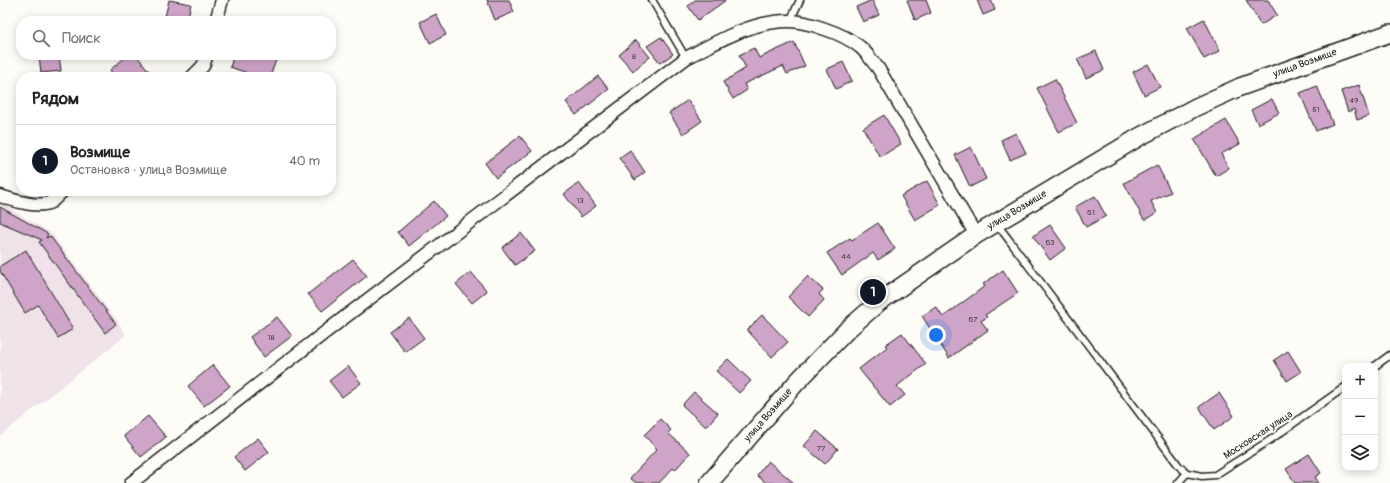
<!DOCTYPE html>
<html lang="ru">
<meta charset="utf-8">
<style>
body{margin:0;font-family:Pangolin,sans-serif;background:#f6f6f6;color:#222}
.controls{position:absolute;right:12px;bottom:12px;display:grid;overflow:hidden;border-radius:8px;box-shadow:0 2px 10px #0003}
.controls button{width:36px;height:36px;display:grid;place-items:center;padding:0;border:0;border-bottom:1px solid #e0e0e0;background:#fff;color:#222;font:20px sans-serif}
.you{position:absolute;left:936px;top:335px;width:14px;height:14px;margin:-10px;border:3px solid #fff;border-radius:50%;background:#1a73e8;box-shadow:0 0 0 6px #1a73e833}
.badge{display:grid;place-items:center;width:26px;height:26px;border-radius:50%;background:#111827;color:#fff;font-size:13px;font-weight:700}
.pin{position:absolute;translate:-50% -50%;border:2px solid #fff;box-shadow:0 1px 4px #0006}
.list{margin:0;padding:0;list-style:none}
h2{display:flex;justify-content:space-between;align-items:center;height:52px;margin:0;padding:0 16px;font-size:17px}
h2 small{font-size:13px;font-weight:400;color:#767676}
.list li{display:grid;grid-template-columns:26px 1fr auto;gap:12px;align-items:center;box-sizing:border-box;height:72px;padding:0 16px;border-top:1px solid #e0e0e0}
.list b{display:block;font-size:15px;white-space:nowrap}
.list p{margin:0;font-size:13px;white-space:nowrap;color:#767676}
.list em{font-size:13px;font-style:normal;color:#767676}
.icon{flex:none;width:22px;height:22px;fill:none;stroke:currentColor;stroke-width:2;stroke-linecap:round;stroke-linejoin:round}
.map{position:relative;flex:none;width:1390px;height:483px;overflow:hidden}
.search{position:absolute;background:#fff;box-shadow:0 2px 10px #0003;left:16px;top:16px;width:320px;height:44px;display:flex;align-items:center;gap:10px;box-sizing:border-box;padding:0 14px;border-radius:16px;color:#767676;font-size:15px}
.panel{position:absolute;background:#fff;box-shadow:0 2px 10px #0003;left:16px;top:72px;width:320px;height:124px;border-radius:16px}
.map>svg:first-child{display:block}
.built{fill:#efe2e9}
.building{fill:#cfa4c9;stroke:#1c1c1c}
.lines{fill:none;stroke-linecap:round;stroke-linejoin:round}
.lane-casing{stroke:#1c1c1c;stroke-width:9}
.street-casing{stroke:#1c1c1c;stroke-width:15}
.secondary-casing{stroke:#1c1c1c;stroke-width:20}
.lane{stroke:#fdfcf7;stroke-width:6}
.street{stroke:#fdfcf7;stroke-width:12}
.secondary{stroke:#fdfcf7;stroke-width:17}
.labels{text-anchor:middle;dominant-baseline:central;stroke-width:4;stroke-linejoin:round;paint-order:stroke}
.number-label{font-size:8px;fill:#493e47}
.street-label{font-size:10px;fill:#1c1c1c;stroke:#fdfcf7}
</style>
<div class="map">
<svg width="1390" height="483" viewBox="0 0 1390 483">
<rect width="100%" height="100%" fill="#fdfcf7"/>
<filter id="ink" filterUnits="userSpaceOnUse"><feTurbulence type="fractalNoise" baseFrequency=".025" numOctaves="2"/><feDisplacementMap in="SourceGraphic" scale="8" xChannelSelector="R" yChannelSelector="G"/><feConvolveMatrix kernelMatrix="1 2 1 2 8 2 1 2 1" color-interpolation-filters="sRGB"/></filter>
<g filter="url(#ink)">
<path class="built" d="M 0,204 L 4,205 L 51,233 L 118,322 L 126,335 L 0,436 Z"/>
<path class="building" d="M 169,0 L 191,4 L 187,21 L 164,21 Z
M 487,0 L 509,0 L 514,12 L 495,20 Z
M 695,0 L 726,0 L 698,20 L 688,6 Z
M 872,0 L 879,15 L 863,22 L 856,7 Z
M 907,0 L 926,0 L 931,13 L 915,20 Z
M 977,0 L 991,0 L 995,10 L 983,15 Z
M 1246,0 L 1268,0 L 1277,15 L 1261,25 Z
M 436,14 L 446,35 L 430,43 L 420,22 Z
M 1204,19 L 1220,51 L 1204,59 L 1187,28 Z
M 661,37 L 673,54 L 660,63 L 647,46 Z
M 636,40 L 650,57 L 633,71 L 619,55 Z
M 794,42 L 805,66 L 787,74 L 783,66 L 744,84 L 747,90 L 733,99 L 723,82 L 746,68 L 739,55 L 754,48 L 759,58 Z
M 1096,51 L 1104,70 L 1086,78 L 1077,59 Z
M 39,55 L 59,55 L 61,71 L 41,73 Z
M 128,55 L 136,55 L 154,77 L 115,77 L 110,70 Z
M 234,55 L 270,55 L 269,58 L 276,60 L 270,77 L 259,77 L 230,67 Z
M 843,62 L 852,81 L 836,89 L 827,69 Z
M 1148,64 L 1160,87 L 1144,95 L 1133,72 Z
M 598,76 L 609,89 L 576,115 L 566,102 Z
M 1055,79 L 1077,123 L 1059,132 L 1037,88 Z
M 1359,85 L 1369,116 L 1357,120 L 1354,109 L 1348,112 L 1341,91 Z
M 1317,86 L 1333,124 L 1316,131 L 1300,93 Z
M 1272,99 L 1279,113 L 1258,124 L 1251,110 Z
M 688,100 L 702,121 L 683,134 L 669,113 Z
M 884,115 L 901,144 L 880,157 L 863,128 Z
M 1226,120 L 1240,144 L 1221,154 L 1229,168 L 1216,176 L 1194,139 Z
M 1016,133 L 1026,153 L 1010,160 L 1001,140 Z
M 520,136 L 532,151 L 496,178 L 485,163 Z
M 971,147 L 986,179 L 970,187 L 955,155 Z
M 630,150 L 645,172 L 635,180 L 619,158 Z
M 1157,165 L 1171,192 L 1151,201 L 1157,213 L 1144,220 L 1124,183 Z
M 927,181 L 940,205 L 915,220 L 901,196 Z
M 579,183 L 596,206 L 581,217 L 564,194 Z
M 1095,196 L 1106,216 L 1086,227 L 1075,207 Z
M 434,201 L 446,216 L 409,246 L 398,232 Z
M 0,207 L 48,234 L 46,238 L 50,236 L 116,324 L 105,333 L 39,242 L 42,240 L 0,222 Z
M 878,223 L 895,249 L 878,260 L 873,253 L 842,275 L 827,253 L 850,238 L 852,240 Z
M 1050,225 L 1066,248 L 1050,260 L 1033,236 Z
M 521,233 L 535,251 L 515,265 L 502,248 Z
M 26,250 L 73,329 L 58,338 L 38,305 L 25,313 L 0,271 L 0,266 Z
M 353,259 L 367,276 L 322,311 L 308,294 Z
M 1003,270 L 1018,293 L 985,315 L 987,317 L 981,321 L 988,330 L 949,358 L 922,316 L 936,307 L 943,317 L 985,286 L 983,284 Z
M 471,272 L 487,291 L 472,303 L 456,284 Z
M 808,276 L 823,290 L 819,294 L 824,300 L 808,317 L 788,297 Z
M 762,315 L 788,342 L 772,357 L 747,330 Z
M 277,317 L 292,336 L 264,357 L 250,337 Z
M 409,318 L 424,338 L 405,352 L 390,332 Z
M 902,333 L 926,364 L 897,386 L 905,395 L 890,407 L 859,369 L 887,347 L 885,345 Z
M 1288,351 L 1301,372 L 1287,381 L 1274,360 Z
M 728,359 L 751,381 L 739,393 L 716,371 Z
M 213,365 L 230,386 L 204,406 L 188,386 Z
M 348,366 L 361,383 L 342,397 L 329,381 Z
M 694,392 L 718,413 L 706,427 L 682,405 Z
M 1219,393 L 1234,416 L 1214,430 L 1199,407 Z
M 148,416 L 166,437 L 141,457 L 124,436 Z
M 660,419 L 671,430 L 668,433 L 690,453 L 675,470 L 673,468 L 659,483 L 636,483 L 630,478 L 657,449 L 644,435 Z
M 817,431 L 838,449 L 825,464 L 804,446 Z
M 258,438 L 269,452 L 245,471 L 234,457 Z
M 1309,454 L 1321,473 L 1315,477 L 1319,483 L 1295,483 L 1286,469 Z
M 768,461 L 794,483 L 766,483 L 757,475 Z"/>
<g class="lines">
<defs>
<path id="lane" d="M 652,0 L 686,58
M 790,21 L 800,0
M 997,224 L 1179,466 L 1187,473
M 1375,366 L 1390,355
M 1178,483 L 1187,473 L 1202,476 L 1215,475 L 1270,440 L 1345,387"/>
<path id="street" d="M 216,21 L 222,0
M 192,77 L 203,66 L 207,55
M 0,196 C 13,200 38,209 51,202 C 55,199 59,194 63,191
M 131,483 L 345,317 L 686,58 C 718,41 752,21 789,21 C 801,21 814,25 825,29 C 837,33 850,39 860,47 C 867,53 872,61 878,68 L 976,235"/>
<path id="secondary" d="M 709,483 L 796,383 L 848,329 L 879,302 L 976,235 L 1139,137 L 1196,107 L 1240,87 L 1390,33"/>
</defs>
<use href="#lane" class="lane-casing"/>
<use href="#street" class="street-casing"/>
<use href="#secondary" class="secondary-casing"/>
<use href="#lane" class="lane"/>
<use href="#street" class="street"/>
<use href="#secondary" class="secondary"/>
</g>
</g>
<g class="labels">
<g class="number-label">
<text x="634" y="56">8</text>
<text x="1354" y="100">49</text>
<text x="1316" y="109">51</text>
<text x="580" y="200">13</text>
<text x="1091" y="212">61</text>
<text x="1050" y="242">63</text>
<text x="846" y="256">44</text>
<text x="973" y="319">67</text>
<text x="271" y="337">18</text>
<text x="821" y="448">77</text>
</g>
<g class="street-label">
<text transform="translate(1305 63) rotate(-20)">улица Возмище</text>
<text transform="translate(1017 210) rotate(-31)">улица Возмище</text>
<text transform="translate(768 415) rotate(-49)">улица Возмище</text>
<text transform="translate(1258 435) rotate(-33)">Московская улица</text>
</g>
</g>
</svg>
<div class="controls">
<button>+</button>
<button>−</button>
<button><svg class="icon" aria-label="layers" viewBox="0 0 24 24"><path d="M12 4l9 5-9 5-9-5zM3 14l9 5 9-5"/></svg></button>
</div>
<div class="you"></div>
<div class="pin badge" style="left:873px;top:292px">1</div>
<div class="search"><svg class="icon" aria-label="search" viewBox="0 0 24 24"><circle cx="10" cy="10" r="6"/><path d="M15 15l6 6"/></svg>Поиск</div>
<section class="panel">
<h2>Рядом<small></small></h2>
<ul class="list">
<li><span class="badge">1</span><div><b>Возмище</b><p>Остановка · улица Возмище</p></div><em>40 m</em></li>
</ul>
</section>
</div>
